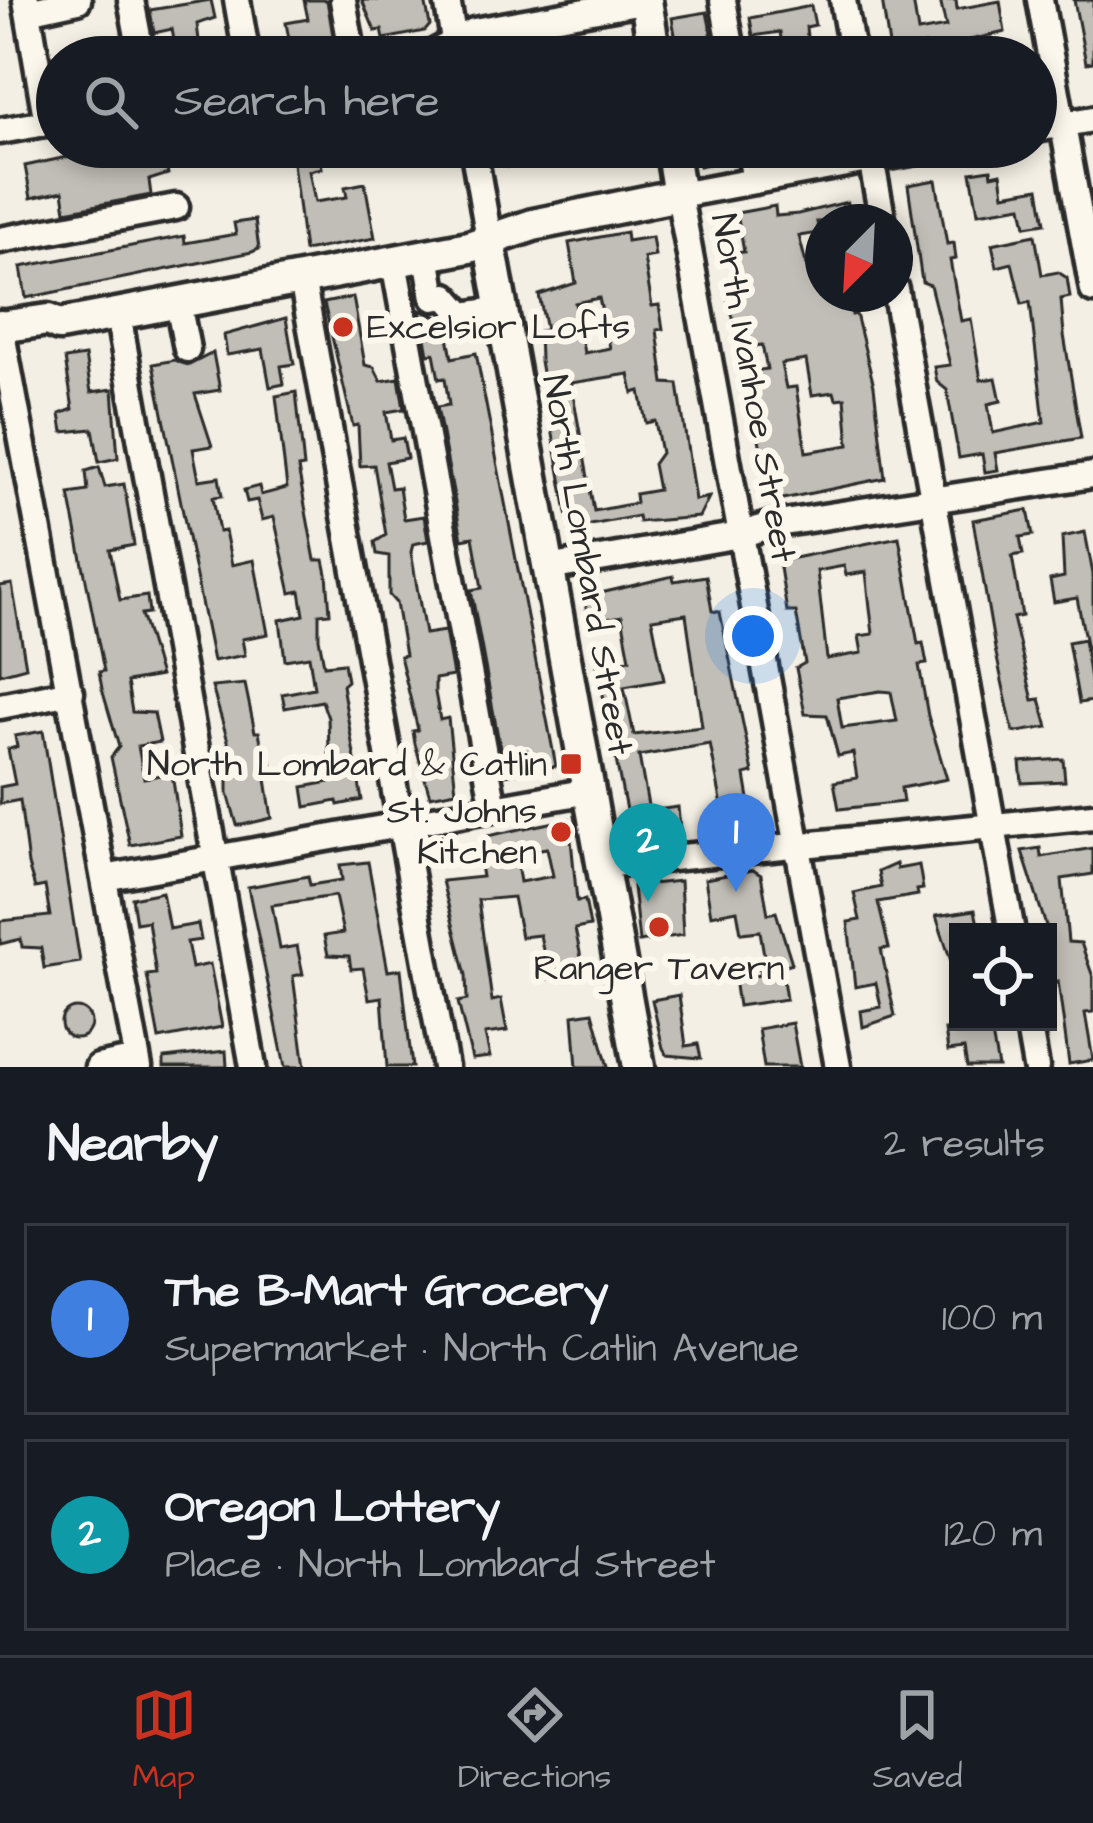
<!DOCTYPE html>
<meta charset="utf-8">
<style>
body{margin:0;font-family:"Architects Daughter",sans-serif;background:#20242c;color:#f1f3f6}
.controls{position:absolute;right:36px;bottom:36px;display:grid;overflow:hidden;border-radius:0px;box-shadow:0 6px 18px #0003}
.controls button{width:108px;height:108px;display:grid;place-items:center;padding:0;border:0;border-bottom:3px solid #363941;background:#171b24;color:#f1f3f6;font:60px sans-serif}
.compass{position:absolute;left:805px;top:204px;width:108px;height:108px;border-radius:50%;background:#171b24;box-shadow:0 6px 18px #0003;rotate:204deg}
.you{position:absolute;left:753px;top:636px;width:42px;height:42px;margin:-30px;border:9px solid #fff;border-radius:50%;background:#1a73e8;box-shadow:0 0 0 18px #1a73e833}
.badge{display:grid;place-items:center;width:78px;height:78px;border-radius:50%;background:#c8321e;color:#fff;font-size:39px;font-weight:700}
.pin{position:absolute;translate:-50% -99px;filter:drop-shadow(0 3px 6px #0008)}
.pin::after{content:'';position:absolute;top:63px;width:42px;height:36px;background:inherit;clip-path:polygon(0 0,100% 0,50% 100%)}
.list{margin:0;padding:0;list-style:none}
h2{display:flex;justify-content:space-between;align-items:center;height:156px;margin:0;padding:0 48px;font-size:51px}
h2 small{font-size:39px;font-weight:400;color:#9ea1a6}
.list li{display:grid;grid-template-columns:78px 1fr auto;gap:36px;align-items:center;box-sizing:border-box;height:192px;margin:0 24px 24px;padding:0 24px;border:3px solid #363941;border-radius:0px}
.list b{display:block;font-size:45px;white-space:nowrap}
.list p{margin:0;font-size:39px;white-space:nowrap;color:#9ea1a6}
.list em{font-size:39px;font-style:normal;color:#9ea1a6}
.icon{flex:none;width:66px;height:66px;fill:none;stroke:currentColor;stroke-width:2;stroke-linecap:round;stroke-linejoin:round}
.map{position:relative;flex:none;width:1093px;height:1067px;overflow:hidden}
.search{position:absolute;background:#171b24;box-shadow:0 6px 18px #0003;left:36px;right:36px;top:36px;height:132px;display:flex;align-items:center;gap:30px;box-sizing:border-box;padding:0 42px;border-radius:66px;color:#9ea1a6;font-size:45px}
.sheet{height:588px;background:#171b24}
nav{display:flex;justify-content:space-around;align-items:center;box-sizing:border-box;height:168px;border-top:3px solid #363941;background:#171b24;font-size:33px;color:#9ea1a6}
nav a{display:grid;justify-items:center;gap:6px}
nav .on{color:#c8321e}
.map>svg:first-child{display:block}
.building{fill:#c0beb6;stroke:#2b2b2b;stroke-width:3;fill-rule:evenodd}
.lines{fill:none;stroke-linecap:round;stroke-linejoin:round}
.minor-casing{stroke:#2b2b2b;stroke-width:33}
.major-casing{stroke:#2b2b2b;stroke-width:39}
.minor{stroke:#fbf7ec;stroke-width:24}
.major{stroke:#fbf7ec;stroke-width:30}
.poi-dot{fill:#c8321e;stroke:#fbf7ec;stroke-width:4.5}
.labels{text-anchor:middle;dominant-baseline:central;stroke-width:12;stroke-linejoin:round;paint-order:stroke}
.poi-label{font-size:36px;fill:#2b2b2b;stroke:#fbf7ec;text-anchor:end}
.street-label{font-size:36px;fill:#2b2b2b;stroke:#fbf7ec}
</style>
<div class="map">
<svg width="1093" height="1067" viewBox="0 0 1093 1067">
<rect width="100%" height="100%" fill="#f3efe4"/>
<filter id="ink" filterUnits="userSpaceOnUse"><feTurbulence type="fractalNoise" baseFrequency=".00833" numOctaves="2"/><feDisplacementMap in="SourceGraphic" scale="24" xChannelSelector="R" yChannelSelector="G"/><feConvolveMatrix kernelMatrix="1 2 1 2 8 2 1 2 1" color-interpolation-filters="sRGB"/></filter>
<g filter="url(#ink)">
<path class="building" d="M 211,0 L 215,18 L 197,24 L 201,57 L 177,57 L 172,29 L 154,33 L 150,10 Z
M 304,0 L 327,0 L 334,42 L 291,50 L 286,23 L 308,19 Z
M 362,0 L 425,0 L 430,25 L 425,31 L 384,39 L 382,30 L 375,31 Z
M 882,0 L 913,0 L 918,32 L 946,27 L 940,0 L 956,0 L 957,9 L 1000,1 L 1005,32 L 926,50 L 925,45 L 890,52 Z
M 1074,0 L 1093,0 L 1093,62 L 1086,63 Z
M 811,6 L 815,25 L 806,27 L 809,57 L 784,57 L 780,32 L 753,36 L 750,18 Z
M 707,12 L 716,57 L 679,57 L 672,18 Z
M 576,40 L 579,57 L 517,57 L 517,50 Z
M 114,147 L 127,147 L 129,157 L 163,147 L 168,174 L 149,180 L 151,195 L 66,211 L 63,191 L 31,198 L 25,166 Z
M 291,147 L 318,147 L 322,168 L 309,171 L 315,202 L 347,197 L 345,187 L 365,183 L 375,238 L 304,251 Z
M 496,147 L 541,147 L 544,161 L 506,167 L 499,164 Z
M 695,147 L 732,147 L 734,159 L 699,166 Z
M 991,169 L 992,175 L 1001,173 L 1004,194 L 1039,188 L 1045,223 L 1026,226 L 1022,206 L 978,213 L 971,172 Z
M 936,180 L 947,244 L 954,243 L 956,259 L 950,260 L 961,321 L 971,319 L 981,380 L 996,378 L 1001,401 L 988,404 L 993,433 L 1044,422 L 1030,302 L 1022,304 L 1012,263 L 997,267 L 992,244 L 1035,235 L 1042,275 L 1058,272 L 1067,278 L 1070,297 L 1061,299 L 1064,335 L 1081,438 L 995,453 L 998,470 L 985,472 L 982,454 L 959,458 L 947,390 L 937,382 L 934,367 L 950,365 L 930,285 L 922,282 L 908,185 Z
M 847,202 L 851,222 L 817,222 L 819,233 L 799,236 L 811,283 L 823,281 L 823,294 L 848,294 L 852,315 L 856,314 L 874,386 L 885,478 L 773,501 L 765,481 L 774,478 L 767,453 L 762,454 L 747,378 L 747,372 L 767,369 L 762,345 L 742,348 L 728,301 L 743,298 L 735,253 L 744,252 L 737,213 L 775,206 L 776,216 L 798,214 ZM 806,360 L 812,395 L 834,392 L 836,399 L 845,398 L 849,445 L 806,452 L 796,387 L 786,388 L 781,364 Z
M 255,220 L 259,249 L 252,252 L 26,298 L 21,267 L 184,236 L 185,243 L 236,234 L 234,223 Z
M 626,232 L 627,241 L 652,237 L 655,256 L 644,258 L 652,306 L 659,305 L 663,329 L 657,330 L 664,383 L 678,384 L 695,500 L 709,497 L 699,517 L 639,522 L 638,516 L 570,529 L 540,361 L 539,331 L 546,330 L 539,295 L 576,283 L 569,243 ZM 599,298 L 610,348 L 584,353 L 575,303 ZM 629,374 L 633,393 L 640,391 L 646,423 L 655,421 L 661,453 L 653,464 L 658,490 L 635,494 L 636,503 L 594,511 L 571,383 Z
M 353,297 L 365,365 L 374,367 L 381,381 L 399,378 L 404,409 L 386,412 L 391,440 L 403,438 L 407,458 L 386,462 L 391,488 L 399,487 L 404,519 L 424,516 L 428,541 L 413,544 L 411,552 L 425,634 L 445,631 L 453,676 L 435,679 L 435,692 L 440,720 L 448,718 L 456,791 L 430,796 L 415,744 L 413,731 L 418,730 L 400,656 L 405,655 L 396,603 L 389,595 L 389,556 L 377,554 L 375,542 L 386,535 L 374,465 L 360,466 L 358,425 L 353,426 L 324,303 Z
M 420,310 L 445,320 L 452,358 L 476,353 L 556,766 L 505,775 L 471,590 L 482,588 L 473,537 L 462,539 L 437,407 L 449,405 L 445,378 L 439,379 L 434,353 L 428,354 Z
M 286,318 L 294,364 L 281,366 L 284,384 L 270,387 L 263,349 L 227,355 L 224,335 Z
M 213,353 L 220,390 L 195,394 L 212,446 L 193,449 L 199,480 L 219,477 L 222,496 L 213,497 L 219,532 L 225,531 L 232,565 L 254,560 L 268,634 L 242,639 L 245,655 L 213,661 L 153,364 L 175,360 L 189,365 Z
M 85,356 L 91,392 L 113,389 L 118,458 L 99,462 L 93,429 L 63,432 L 60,414 L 73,409 L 65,359 Z
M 296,392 L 304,467 L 298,468 L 315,560 L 324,560 L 327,574 L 330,613 L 319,614 L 319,638 L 324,665 L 344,663 L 347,681 L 342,685 L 362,800 L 338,805 L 337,801 L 306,807 L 303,787 L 330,782 L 328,718 L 322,701 L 285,708 L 282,694 L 314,688 L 309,656 L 285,660 L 280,620 L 304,615 L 300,591 L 291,593 L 274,517 L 262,520 L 257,500 L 247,502 L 244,490 L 259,486 L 261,495 L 287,488 L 276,396 Z
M 99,467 L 105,487 L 124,484 L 134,545 L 110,550 L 120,600 L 147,596 L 149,613 L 141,614 L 160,676 L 127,682 L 132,712 L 154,713 L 160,742 L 138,746 L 144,778 L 172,773 L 181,836 L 130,845 L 111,757 L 119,747 L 102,689 L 99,672 L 104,671 L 69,494 L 88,491 L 86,471 Z
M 1028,510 L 1033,535 L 1020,537 L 1023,554 L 1012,556 L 1022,616 L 1013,618 L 1033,700 L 1040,699 L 1048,727 L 1018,732 L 1013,731 L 995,649 L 973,520 Z
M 1085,532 L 1093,574 L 1093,649 L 1087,649 L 1077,598 L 1054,602 L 1050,580 L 1064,577 L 1062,537 Z
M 899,537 L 918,644 L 923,643 L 927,664 L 919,665 L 928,716 L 947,779 L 901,788 L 903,802 L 839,809 L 834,782 L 857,778 L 853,753 L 838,756 L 827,715 L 805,714 L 796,668 L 805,663 L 796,612 L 787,612 L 779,561 ZM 844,566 L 846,575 L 866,572 L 873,634 L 859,636 L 862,653 L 827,659 L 817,571 ZM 880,691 L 891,692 L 897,721 L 842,728 L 837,698 Z
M 673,576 L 674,581 L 706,576 L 712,611 L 720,612 L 753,773 L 745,775 L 752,817 L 725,821 L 710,744 L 639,756 L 649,811 L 678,807 L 680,830 L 631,835 L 597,665 L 630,659 L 622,616 L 589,622 L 584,597 ZM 686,614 L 702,727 L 634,735 L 624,687 L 664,680 L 652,619 Z
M 12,584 L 26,667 L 0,674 L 0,586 Z
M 1084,639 L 1093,701 L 1079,703 L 1068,642 Z
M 245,684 L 255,732 L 259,732 L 265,763 L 271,762 L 274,778 L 266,779 L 272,818 L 242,825 L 237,825 L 228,793 L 228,741 L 212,687 Z
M 43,731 L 80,962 L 44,968 L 41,948 L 22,947 L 21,939 L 0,944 L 0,921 L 50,916 L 45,886 L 35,888 L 28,865 L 20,800 L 0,804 L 0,787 L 15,784 L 8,749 L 17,747 L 15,736 Z
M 1063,759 L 1065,781 L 1022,783 L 1020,762 Z
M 569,819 L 577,901 L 585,900 L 590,926 L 575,929 L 582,962 L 569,964 L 571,975 L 549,979 L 540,935 L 521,937 L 513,897 L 478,900 L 492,1001 L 501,999 L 507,1031 L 485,1034 L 490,1057 L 472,1059 L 458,1002 L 467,1000 L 466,975 L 442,881 L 482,877 L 478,853 L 487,836 ZM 547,848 L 553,876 L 520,882 L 515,853 Z
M 1040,848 L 1041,857 L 1093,848 L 1093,874 L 1062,879 L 1068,942 L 1081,943 L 1093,977 L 1093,1012 L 1085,1013 L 1093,1060 L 1069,1064 L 1058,981 L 1051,982 L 1048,968 L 1048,932 L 1022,851 Z
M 368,862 L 388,971 L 401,969 L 412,1067 L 387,1067 L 382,997 L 369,999 L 363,968 L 351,969 L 349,956 L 328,955 L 324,936 L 343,933 L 335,896 L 272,905 L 280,949 L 297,946 L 303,974 L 293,976 L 305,1067 L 285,1067 L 248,887 L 308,876 L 310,885 L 342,880 L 340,865 Z
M 896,864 L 897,869 L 919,865 L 923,889 L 917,890 L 918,895 L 878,902 L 889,948 L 881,949 L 895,1016 L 863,1027 L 861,1011 L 881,1007 L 876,983 L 855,987 L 848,922 L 860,920 L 854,893 L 881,887 L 878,872 Z
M 753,870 L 761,875 L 768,914 L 776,912 L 792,963 L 781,967 L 786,999 L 738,1006 L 734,979 L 760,975 L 758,962 L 765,961 L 760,931 L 741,933 L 737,910 L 711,915 L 705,879 Z
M 680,881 L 683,935 L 639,942 L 633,886 Z
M 162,892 L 169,929 L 198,924 L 201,940 L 187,942 L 192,968 L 210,964 L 222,1027 L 159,1039 L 147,975 L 156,974 L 148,921 L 136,923 L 132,898 Z
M 975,910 L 979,930 L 958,932 L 958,963 L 952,964 L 936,916 Z
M 679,995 L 686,1046 L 698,1044 L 701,1058 L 667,1055 L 663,1048 L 652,1000 Z
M61 1023a15 15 0 1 1 30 0a15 15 0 1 1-30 0Z
M 593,1012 L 608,1067 L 577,1067 L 573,1015 Z
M 792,1023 L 800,1067 L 764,1067 L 758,1029 Z
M 984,1024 L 986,1031 L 991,1030 L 998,1067 L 967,1067 L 964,1049 L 948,1051 L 945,1030 Z
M 226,1051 L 227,1067 L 164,1067 L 164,1058 Z"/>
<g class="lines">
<defs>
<path id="minor" d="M 26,0 L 47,123
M 131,0 L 142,57
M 237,0 L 247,57
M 343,0 L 353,57
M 447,0 L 457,57
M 723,0 L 733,57
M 843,0 L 853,57
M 1040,0 L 1093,290
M 28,11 L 78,0
M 414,57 L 432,54 L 474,31 L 648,0
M 1036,129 L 1093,119
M 0,131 L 57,121
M 473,147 L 489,239
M 749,147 L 755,181
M 869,148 L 883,222
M 0,240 L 176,207
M 427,255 L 434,298 L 446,296 L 463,315 L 502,309
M 394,262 L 494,808
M 302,279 L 445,1067
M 895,289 L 1012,932
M 178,303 L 187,349
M 118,314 L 253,1067
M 0,323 L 139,1067
M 548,568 L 740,535 L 771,525 L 1093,475
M 0,706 L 71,692
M 602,865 L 1093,816
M 104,878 L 589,791
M 1028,1022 L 1036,1067
M 98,1067 L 137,1059
M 838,1067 L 679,195 L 938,147"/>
<path id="major" d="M 646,0 L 655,57
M 489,239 L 639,1067
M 0,327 L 48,320 L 59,325 L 469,247 L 533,225 L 679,195 L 671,147"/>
</defs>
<use href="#minor" class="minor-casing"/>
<use href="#major" class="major-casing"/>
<use href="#minor" class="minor"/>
<use href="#major" class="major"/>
</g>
</g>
<g class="poi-dot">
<circle cx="343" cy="327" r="12"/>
<rect x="559" y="752" width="24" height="24" rx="6"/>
<circle cx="561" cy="832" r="12"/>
<circle cx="659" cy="927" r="12"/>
</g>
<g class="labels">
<g class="poi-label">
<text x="367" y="327" text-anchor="start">Excelsior Lofts</text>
<text x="547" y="764">North Lombard &amp; Catlin</text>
<text x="537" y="811">St. Johns<tspan x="537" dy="41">Kitchen</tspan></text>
<text x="659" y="968" text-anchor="middle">Ranger Tavern</text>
</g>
<g class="street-label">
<text transform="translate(753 388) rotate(80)">North Ivanhoe Street</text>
<text transform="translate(587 565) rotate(80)">North Lombard Street</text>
</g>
</g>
</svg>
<div class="controls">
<button><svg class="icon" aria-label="locate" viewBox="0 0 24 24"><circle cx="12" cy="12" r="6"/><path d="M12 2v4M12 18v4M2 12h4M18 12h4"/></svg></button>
</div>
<svg class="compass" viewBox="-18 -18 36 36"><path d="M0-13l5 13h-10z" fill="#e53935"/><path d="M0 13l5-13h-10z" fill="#9ea1a6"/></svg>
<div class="you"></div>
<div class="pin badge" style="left:736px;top:892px;background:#3f7fe0">1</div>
<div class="pin badge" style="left:648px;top:902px;background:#0f9aa8">2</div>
<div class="search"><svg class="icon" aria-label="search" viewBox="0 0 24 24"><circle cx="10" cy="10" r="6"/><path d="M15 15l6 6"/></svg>Search here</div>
</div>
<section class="sheet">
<h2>Nearby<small>2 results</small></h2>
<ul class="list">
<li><span class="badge" style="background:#3f7fe0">1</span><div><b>The B-Mart Grocery</b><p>Supermarket · North Catlin Avenue</p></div><em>100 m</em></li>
<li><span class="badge" style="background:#0f9aa8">2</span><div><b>Oregon Lottery</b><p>Place · North Lombard Street</p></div><em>120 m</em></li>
</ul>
</section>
<nav>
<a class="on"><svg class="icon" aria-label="map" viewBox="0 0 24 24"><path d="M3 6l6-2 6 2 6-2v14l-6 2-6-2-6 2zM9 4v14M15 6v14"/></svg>Map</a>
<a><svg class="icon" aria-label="directions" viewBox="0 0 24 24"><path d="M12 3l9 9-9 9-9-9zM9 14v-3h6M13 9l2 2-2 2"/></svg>Directions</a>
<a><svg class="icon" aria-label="saved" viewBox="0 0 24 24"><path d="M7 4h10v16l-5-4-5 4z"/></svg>Saved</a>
</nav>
